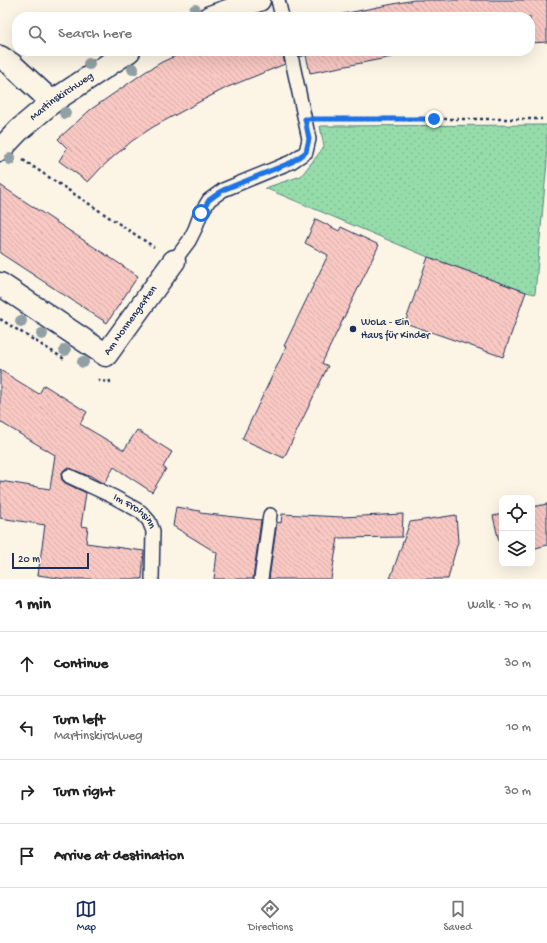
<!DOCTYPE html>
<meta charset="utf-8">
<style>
body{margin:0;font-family:"Gochi Hand",sans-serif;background:#f6f6f6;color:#222}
.controls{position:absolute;right:12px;bottom:12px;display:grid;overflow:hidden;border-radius:8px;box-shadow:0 4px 16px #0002}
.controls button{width:36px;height:36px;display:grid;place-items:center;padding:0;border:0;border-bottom:1px solid #e0e0e0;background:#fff;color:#222;font:20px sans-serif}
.scale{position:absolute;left:12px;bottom:10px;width:77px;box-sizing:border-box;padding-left:4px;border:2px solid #1b2f5e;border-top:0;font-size:11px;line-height:14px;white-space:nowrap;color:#1b2f5e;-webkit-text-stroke:3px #fcf5e5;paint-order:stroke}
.stop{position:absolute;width:12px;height:12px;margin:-9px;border:3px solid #1a73e8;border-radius:50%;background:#fff}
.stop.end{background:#1a73e8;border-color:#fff;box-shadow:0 1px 4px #0008}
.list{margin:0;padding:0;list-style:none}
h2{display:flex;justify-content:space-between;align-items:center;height:52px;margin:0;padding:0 16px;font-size:17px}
h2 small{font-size:13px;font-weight:400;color:#767676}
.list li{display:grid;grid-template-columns:26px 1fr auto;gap:12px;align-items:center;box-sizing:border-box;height:64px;padding:0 16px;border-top:1px solid #e0e0e0}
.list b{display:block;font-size:15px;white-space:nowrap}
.list p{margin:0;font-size:13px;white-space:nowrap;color:#767676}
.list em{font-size:13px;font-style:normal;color:#767676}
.icon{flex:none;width:22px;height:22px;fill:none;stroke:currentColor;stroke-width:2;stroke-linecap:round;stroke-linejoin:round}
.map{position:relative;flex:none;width:547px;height:579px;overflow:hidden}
.search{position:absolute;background:#fff;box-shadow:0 4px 16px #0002;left:12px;right:12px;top:12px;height:44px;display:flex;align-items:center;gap:10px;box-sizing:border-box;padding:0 14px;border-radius:16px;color:#767676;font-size:15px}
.sheet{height:308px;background:#fff}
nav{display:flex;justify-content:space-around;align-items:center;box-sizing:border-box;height:56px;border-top:1px solid #e0e0e0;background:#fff;font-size:11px;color:#767676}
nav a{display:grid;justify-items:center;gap:2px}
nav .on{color:#1b2f5e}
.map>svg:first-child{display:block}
.park{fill:url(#park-dots);stroke:#588684}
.building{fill:url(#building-back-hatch);stroke:#1b2f5e}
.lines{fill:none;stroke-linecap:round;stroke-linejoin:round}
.service-casing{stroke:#1b2f5e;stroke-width:16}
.minor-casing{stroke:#1b2f5e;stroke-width:25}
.path{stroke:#1b2f5e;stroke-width:2.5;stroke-dasharray:3 3;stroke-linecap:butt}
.service{stroke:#fcf5e5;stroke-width:13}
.minor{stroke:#fcf5e5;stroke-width:22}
.tree{fill:#91a0a5}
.route{stroke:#1a73e8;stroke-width:5}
.poi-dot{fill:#1b2f5e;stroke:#fcf5e5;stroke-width:1.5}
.labels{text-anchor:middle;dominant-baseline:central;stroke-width:3;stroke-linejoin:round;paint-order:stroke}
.street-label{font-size:11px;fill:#1b2f5e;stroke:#fcf5e5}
.poi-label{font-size:11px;fill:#1b2f5e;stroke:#fcf5e5;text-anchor:start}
</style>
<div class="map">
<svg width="547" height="579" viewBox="0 0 547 579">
<defs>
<pattern id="park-dots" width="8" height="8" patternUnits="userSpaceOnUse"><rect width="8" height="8" fill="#96dcaa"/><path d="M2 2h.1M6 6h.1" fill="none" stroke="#81bd95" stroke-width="1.8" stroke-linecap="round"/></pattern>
<pattern id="building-back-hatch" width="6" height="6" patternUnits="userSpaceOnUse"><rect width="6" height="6" fill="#f9c8c2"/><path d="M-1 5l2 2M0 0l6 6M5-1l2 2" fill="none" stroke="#d5aca9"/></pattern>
</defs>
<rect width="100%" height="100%" fill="#fcf5e5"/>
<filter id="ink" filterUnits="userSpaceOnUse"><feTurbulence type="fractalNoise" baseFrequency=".025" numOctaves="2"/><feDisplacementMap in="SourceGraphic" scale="8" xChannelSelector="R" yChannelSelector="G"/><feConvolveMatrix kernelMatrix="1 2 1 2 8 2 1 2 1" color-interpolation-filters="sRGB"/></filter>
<g filter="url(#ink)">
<path class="park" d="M 547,125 L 547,162 L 535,294 L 526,292 L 428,257 L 265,188 L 301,176 L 324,147 L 320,126 Z"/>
<path class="building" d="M 414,0 L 547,0 L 547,42 L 530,43 L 530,17 L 327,17 Z
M 186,51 L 282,51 L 285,64 L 228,87 L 201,101 L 153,127 L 132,141 L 112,158 L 101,168 L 88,182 L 59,161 L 67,148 L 58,139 L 90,110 L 145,72 L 162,62 Z
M 298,51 L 422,51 L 397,53 L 397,56 L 310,73 L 306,55 L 300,57 Z
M 0,185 L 138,276 L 107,323 L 0,253 Z
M 316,219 L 339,231 L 341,227 L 379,245 L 322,363 L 328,366 L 284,458 L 242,439 L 286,347 L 284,346 L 328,255 L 305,243 Z
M 428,257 L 526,292 L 503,357 L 405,323 Z
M 0,370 L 39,394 L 44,385 L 87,412 L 80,424 L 124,450 L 137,430 L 172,452 L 163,467 L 166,469 L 152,492 L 114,467 L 104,484 L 89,475 L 89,476 L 72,469 L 68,468 L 65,469 L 62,473 L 61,477 L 62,480 L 65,483 L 86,493 L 81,526 L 88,527 L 86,543 L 144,551 L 142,579 L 65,579 L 38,575 L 45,525 L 0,518 L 0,481 L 50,489 L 55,455 L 0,422 Z
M 547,504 L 547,545 L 532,549 L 532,507 Z
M 176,507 L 200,511 L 200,513 L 261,520 L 253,579 L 214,579 L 217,553 L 173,526 Z
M 282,514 L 341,517 L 403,514 L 402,537 L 338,538 L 331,579 L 269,579 L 277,522 L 281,523 Z
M 502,514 L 502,554 L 493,516 Z
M 456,515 L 458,542 L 452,563 L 448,579 L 390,579 L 410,522 Z"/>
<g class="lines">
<defs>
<g id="service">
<path d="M 278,0 L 282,17"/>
<path d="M 174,261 L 189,241 L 195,229 L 201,213 L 209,200 L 223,190 L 291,162 L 306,152 L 309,139 L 290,51"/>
<path id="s1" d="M 69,476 L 114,497 L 141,512 L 149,521 L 153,531 L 152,579"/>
<path d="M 261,579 L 270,515"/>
</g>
<g id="minor">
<path d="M 210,17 L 259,0"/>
<path d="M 0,57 L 11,64 L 52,102"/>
<path id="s2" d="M 0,150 L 19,130 L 52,102 L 129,51"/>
<path id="s3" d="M 0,284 L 106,355 L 174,261"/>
</g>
</defs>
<use href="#service" class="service-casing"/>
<use href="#minor" class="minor-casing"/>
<path class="path" d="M 324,119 L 542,119
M 23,160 L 154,247
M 0,319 L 66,360
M 98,379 L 100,381 L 110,382 L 109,378"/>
<use href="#service" class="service"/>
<use href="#minor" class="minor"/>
</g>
<g class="tree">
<circle cx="195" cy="10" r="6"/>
<circle cx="89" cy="64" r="6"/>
<circle cx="133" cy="69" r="6"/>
<circle cx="65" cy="113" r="6"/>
<circle cx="10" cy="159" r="6"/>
<circle cx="21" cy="321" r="6"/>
<circle cx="42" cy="334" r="6"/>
<circle cx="65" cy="350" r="6"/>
<circle cx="83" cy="362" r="6"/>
</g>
</g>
<g class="lines" filter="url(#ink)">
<path class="route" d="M 201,213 L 209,200 L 223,190 L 292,162 L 306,152 L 309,139 L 305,119 L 434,119"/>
</g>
<circle class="poi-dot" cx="353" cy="329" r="4"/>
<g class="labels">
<g class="street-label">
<text stroke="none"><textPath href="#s2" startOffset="82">Martinskirchweg</textPath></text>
<text stroke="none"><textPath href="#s3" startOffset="170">Am Nonnengarten</textPath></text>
<text stroke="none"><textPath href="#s1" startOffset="75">Im Frohsinn</textPath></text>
</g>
<g class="poi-label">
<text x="361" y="323">WoLa - Ein<tspan x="361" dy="13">Haus für Kinder</tspan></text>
</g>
</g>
</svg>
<div class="controls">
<button><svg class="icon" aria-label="locate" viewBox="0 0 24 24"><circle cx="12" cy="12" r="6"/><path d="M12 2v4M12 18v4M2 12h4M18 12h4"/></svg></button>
<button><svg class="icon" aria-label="layers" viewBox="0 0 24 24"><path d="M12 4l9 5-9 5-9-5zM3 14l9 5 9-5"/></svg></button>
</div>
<div class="scale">20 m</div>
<div class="stop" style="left:201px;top:213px"></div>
<div class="stop end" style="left:434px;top:119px"></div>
<div class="search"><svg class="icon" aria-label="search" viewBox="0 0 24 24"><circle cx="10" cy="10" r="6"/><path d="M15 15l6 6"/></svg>Search here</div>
</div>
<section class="sheet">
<h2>1 min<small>Walk · 70 m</small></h2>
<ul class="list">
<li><svg class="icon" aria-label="ahead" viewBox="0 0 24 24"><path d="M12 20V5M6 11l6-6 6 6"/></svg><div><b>Continue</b></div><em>30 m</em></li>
<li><svg class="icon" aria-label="left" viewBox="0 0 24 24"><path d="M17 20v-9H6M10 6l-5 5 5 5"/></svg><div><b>Turn left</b><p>Martinskirchweg</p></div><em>10 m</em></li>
<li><svg class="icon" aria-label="right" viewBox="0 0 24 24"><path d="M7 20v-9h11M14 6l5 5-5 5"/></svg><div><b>Turn right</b></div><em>30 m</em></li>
<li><svg class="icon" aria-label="arrive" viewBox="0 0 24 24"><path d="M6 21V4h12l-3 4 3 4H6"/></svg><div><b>Arrive at destination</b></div></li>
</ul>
</section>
<nav>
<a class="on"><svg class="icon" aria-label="map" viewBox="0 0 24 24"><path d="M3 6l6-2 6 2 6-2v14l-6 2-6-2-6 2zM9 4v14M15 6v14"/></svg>Map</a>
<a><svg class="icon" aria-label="directions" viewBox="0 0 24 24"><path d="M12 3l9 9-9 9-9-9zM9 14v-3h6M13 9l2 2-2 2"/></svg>Directions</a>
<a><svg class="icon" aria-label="saved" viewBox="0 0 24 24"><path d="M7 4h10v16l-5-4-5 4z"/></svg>Saved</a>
</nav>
